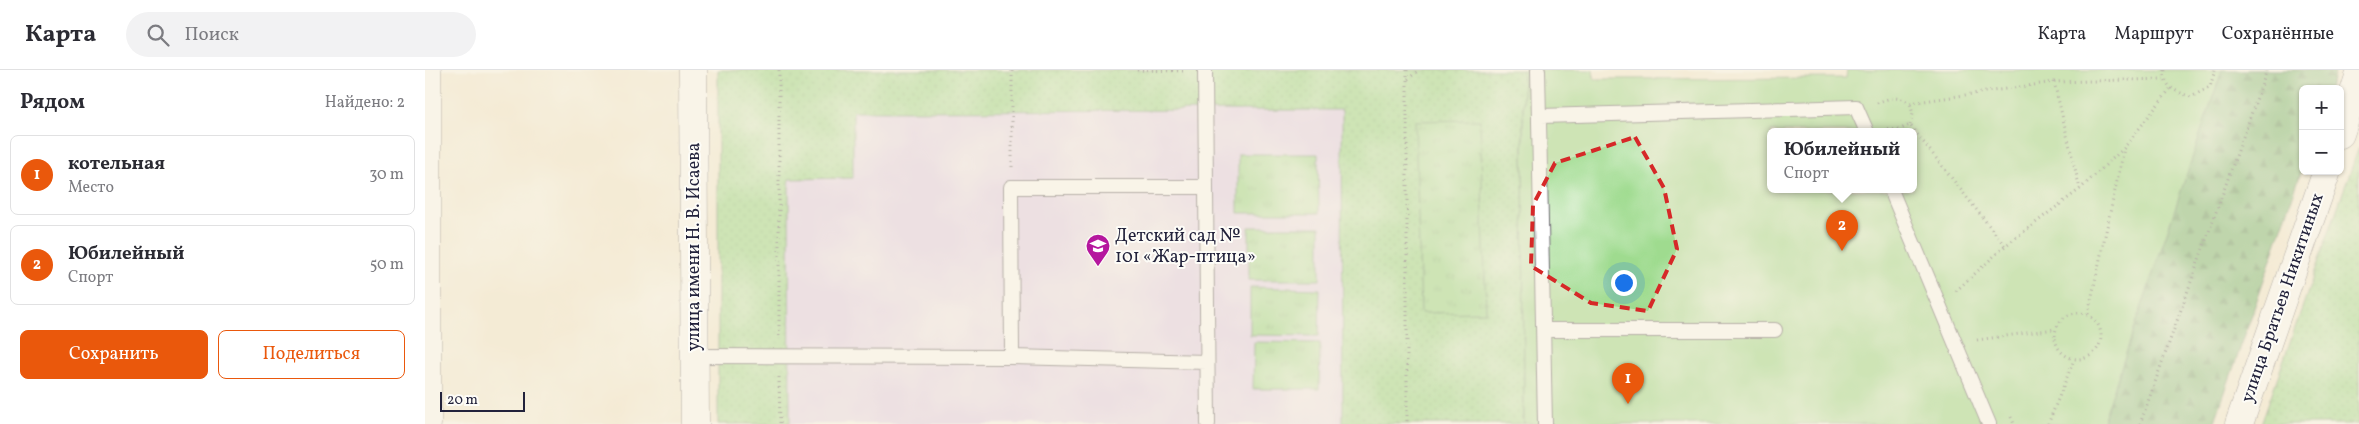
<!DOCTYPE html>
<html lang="ru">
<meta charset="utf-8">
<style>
body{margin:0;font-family:Vollkorn,serif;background:#f2f2f3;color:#2b2b33}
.controls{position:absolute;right:15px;top:15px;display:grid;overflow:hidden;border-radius:8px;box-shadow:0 1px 4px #0004}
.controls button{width:45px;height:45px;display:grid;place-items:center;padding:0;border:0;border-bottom:1px solid #e1e1e2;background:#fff;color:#2b2b33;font:25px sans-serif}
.scale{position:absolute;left:15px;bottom:12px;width:85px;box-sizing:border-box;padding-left:5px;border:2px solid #22223b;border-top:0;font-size:14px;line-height:18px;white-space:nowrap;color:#22223b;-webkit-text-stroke:4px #fdfcf7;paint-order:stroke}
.you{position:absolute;left:1198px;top:212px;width:18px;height:18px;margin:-12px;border:4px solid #fff;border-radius:50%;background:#1a73e8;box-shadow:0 0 0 8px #1a73e833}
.badge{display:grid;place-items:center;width:32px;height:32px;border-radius:50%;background:#ea580c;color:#fff;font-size:16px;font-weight:700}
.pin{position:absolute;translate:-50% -41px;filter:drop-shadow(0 1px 2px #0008)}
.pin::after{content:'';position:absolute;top:26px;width:18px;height:15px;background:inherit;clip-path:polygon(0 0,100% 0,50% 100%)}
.popup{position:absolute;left:1342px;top:58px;width:150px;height:65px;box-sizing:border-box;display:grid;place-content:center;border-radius:8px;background:#fff;filter:drop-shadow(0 1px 4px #0005);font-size:16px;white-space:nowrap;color:#7c7c81}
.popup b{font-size:19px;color:#2b2b33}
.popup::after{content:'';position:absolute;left:50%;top:100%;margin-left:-10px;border:10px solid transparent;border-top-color:#fff}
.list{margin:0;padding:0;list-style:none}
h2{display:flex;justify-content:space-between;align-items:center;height:65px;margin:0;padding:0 20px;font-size:21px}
h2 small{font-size:16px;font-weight:400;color:#7c7c81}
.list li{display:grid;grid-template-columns:32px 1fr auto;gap:15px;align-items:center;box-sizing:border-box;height:80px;margin:0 10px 10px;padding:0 10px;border:1px solid #e1e1e2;border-radius:8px}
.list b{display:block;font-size:19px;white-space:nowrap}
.list p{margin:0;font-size:16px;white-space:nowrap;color:#7c7c81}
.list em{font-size:16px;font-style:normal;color:#7c7c81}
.actions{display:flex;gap:10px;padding:15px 20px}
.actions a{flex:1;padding:11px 0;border:1px solid #ea580c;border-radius:8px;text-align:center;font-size:18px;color:#ea580c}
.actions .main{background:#ea580c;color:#fff}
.icon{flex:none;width:28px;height:28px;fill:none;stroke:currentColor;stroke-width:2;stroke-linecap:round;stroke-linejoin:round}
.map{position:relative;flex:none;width:1934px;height:354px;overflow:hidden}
header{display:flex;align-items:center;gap:30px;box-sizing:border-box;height:70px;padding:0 25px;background:#fff;border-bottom:1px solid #e1e1e2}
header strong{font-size:24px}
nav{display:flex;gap:28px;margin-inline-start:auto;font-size:18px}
.search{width:350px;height:45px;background:#f2f2f3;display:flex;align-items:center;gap:12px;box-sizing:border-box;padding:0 18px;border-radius:28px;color:#7c7c81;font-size:19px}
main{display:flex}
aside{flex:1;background:#fff}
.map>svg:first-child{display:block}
.built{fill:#e4d3f2}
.grass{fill:url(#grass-dots);stroke:#607e65}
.forest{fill:url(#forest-firs);stroke:#506e5a}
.park{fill:url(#park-tufts);stroke:#607e65}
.garden{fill:#9fdb8f;stroke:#607e65;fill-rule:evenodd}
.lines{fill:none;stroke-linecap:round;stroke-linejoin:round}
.service-casing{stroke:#6c6871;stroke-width:16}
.minor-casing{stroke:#6c6871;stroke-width:29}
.path{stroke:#6c6871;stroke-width:3;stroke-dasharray:1 4;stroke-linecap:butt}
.service{stroke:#fff;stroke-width:14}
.minor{stroke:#fff;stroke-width:28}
.marked{fill:none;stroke:#d62828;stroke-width:4;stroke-dasharray:10 6;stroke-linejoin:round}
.labels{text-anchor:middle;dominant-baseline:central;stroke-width:4;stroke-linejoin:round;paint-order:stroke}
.poi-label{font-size:18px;fill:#22223b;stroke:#fdfcf7;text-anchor:start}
.street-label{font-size:18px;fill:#22223b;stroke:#fdfcf7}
</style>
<header>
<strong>Карта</strong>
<div class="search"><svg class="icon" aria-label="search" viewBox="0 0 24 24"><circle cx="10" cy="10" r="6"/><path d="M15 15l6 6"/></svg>Поиск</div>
<nav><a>Карта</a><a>Маршрут</a><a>Сохранённые</a></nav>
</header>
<main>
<aside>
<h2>Рядом<small>Найдено: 2</small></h2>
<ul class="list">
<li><span class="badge">1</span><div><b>котельная</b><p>Место</p></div><em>30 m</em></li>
<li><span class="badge">2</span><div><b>Юбилейный</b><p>Спорт</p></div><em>50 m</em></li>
</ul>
<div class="actions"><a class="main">Сохранить</a><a>Поделиться</a></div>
</aside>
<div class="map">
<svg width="1934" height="354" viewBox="0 0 1934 354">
<defs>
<pattern id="grass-dots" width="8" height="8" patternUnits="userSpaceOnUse" patternTransform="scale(1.25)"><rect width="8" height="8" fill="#9fdb8f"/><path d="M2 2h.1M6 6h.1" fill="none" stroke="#89bc7c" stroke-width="1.8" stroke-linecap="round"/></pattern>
<pattern id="forest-firs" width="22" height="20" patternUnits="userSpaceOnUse" patternTransform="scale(1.25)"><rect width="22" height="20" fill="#7fbb7a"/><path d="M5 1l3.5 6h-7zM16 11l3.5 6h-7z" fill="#689865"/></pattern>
<pattern id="park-tufts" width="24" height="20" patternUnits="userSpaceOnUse" patternTransform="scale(1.25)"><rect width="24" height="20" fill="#9fdb8f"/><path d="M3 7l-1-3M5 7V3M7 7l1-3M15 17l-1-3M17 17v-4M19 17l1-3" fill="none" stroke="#89bc7c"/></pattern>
</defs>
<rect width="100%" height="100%" fill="#fdfcf7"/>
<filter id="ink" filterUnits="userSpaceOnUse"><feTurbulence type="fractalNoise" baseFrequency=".02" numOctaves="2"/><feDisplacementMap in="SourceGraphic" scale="10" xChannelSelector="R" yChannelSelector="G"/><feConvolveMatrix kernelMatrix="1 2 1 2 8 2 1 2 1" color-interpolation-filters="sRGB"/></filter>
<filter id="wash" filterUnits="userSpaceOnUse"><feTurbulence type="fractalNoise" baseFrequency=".0096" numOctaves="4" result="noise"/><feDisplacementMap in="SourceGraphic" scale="20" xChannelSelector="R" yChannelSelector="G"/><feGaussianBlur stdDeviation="1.12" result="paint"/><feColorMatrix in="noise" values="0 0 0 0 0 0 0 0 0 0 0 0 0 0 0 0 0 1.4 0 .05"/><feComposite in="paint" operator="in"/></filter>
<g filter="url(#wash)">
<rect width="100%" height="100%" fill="#f4ebd5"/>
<path class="built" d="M 917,40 L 918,354 L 365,354 L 364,109 L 428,108 L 428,41 Z"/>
<path class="grass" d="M 293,0 L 1098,0 L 1099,354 L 918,354 L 917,40 L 428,41 L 428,108 L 364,109 L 365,354 L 293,354 Z
M 1934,77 L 1934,354 L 1836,354 Z"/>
<path class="forest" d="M 1797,0 L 1911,0 L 1905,19 L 1878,19 L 1878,97 L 1789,354 L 1677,354 Z"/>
<path class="park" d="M 1055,50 L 1061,242 L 996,243 L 990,51 Z
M 813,84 L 893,84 L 894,143 L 813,143 Z
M 824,157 L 895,157 L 895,210 L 824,210 Z
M 825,217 L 895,219 L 894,266 L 825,265 Z
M 829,272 L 895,273 L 894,319 L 828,319 Z"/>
<path class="garden" d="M 1098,0 L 1168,0 L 1169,9 L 1421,8 L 1422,0 L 1797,0 L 1677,354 L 1099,354 ZM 1346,62 L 1488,62 L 1488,120 L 1346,120 Z"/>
</g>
<g filter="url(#ink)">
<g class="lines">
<defs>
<path id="service" d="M 780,0 L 783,354
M 1113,0 L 1120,354
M 1116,46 L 1431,37 L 1442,62
M 1466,120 L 1564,354
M 1119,260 L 1350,260
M 269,286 L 587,287 L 782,292
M 587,287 L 586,117 L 780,117"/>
<path id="minor" d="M 2,0 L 2,354
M 268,0 L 270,354
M 1915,64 L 1934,7
M 1814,354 L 1902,101"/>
</defs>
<use href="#service" class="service-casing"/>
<use href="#minor" class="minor-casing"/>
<path class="path" d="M 354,0 L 354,266
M 712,0 L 759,1
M 982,0 L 982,354
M 1740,0 C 1738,18 1751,21 1766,27 L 1785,17 L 1790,0
M 983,9 L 994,0
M 1629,12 L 1655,119
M 1452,33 C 1465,27 1473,26 1485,33 L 1629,12 L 1739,9
M 1485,55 L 1488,44 L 1485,33
M 1463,59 L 1473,60 L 1485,55 L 1580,176
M 587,97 L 587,0
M 1531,221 L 1580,176 L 1655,119 L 1699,78 L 1745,19
M1630 266a23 23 0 1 1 46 0a23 23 0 1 1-46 0Z
M 1663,244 L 1699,79
M 1552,270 L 1630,259
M 354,307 L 355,354
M 1586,347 L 1589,354
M 1623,354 L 1649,290
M 1715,354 L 1842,0"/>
<use href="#service" class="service"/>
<use href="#minor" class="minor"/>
</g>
</g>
<path d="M0 0H1934V354H0ZM 1210,67 L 1239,118 L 1252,179 L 1223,241 L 1166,233 L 1106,196 L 1108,135 L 1130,93 Z" fill="#f4ebd5" fill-opacity=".55" fill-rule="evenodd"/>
<path class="marked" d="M 1210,67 L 1239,118 L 1252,179 L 1223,241 L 1166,233 L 1106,196 L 1108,135 L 1130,93 Z"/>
<defs>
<symbol id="school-pin" viewBox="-11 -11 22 30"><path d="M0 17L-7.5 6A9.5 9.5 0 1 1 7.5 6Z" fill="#b5179e" stroke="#fdfcf7"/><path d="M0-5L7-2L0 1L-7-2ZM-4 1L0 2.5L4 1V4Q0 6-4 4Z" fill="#fff"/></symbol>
</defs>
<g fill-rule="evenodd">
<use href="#school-pin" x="659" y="162" width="28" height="38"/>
</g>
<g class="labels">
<g class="poi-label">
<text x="690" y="166">Детский сад №<tspan x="690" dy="21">101 «Жар-птица»</tspan></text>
</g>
<g class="street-label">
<text transform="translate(269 177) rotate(-90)">улица имени Н. В. Исаева</text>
<text transform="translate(1858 228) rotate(-71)">улица Братьев Никитиных</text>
</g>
</g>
</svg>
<div class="controls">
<button>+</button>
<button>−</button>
</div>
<div class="scale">20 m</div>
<div class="you"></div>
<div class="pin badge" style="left:1203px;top:334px">1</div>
<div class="pin badge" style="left:1417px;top:181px">2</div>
<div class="popup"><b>Юбилейный</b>Спорт</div>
</div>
</main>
